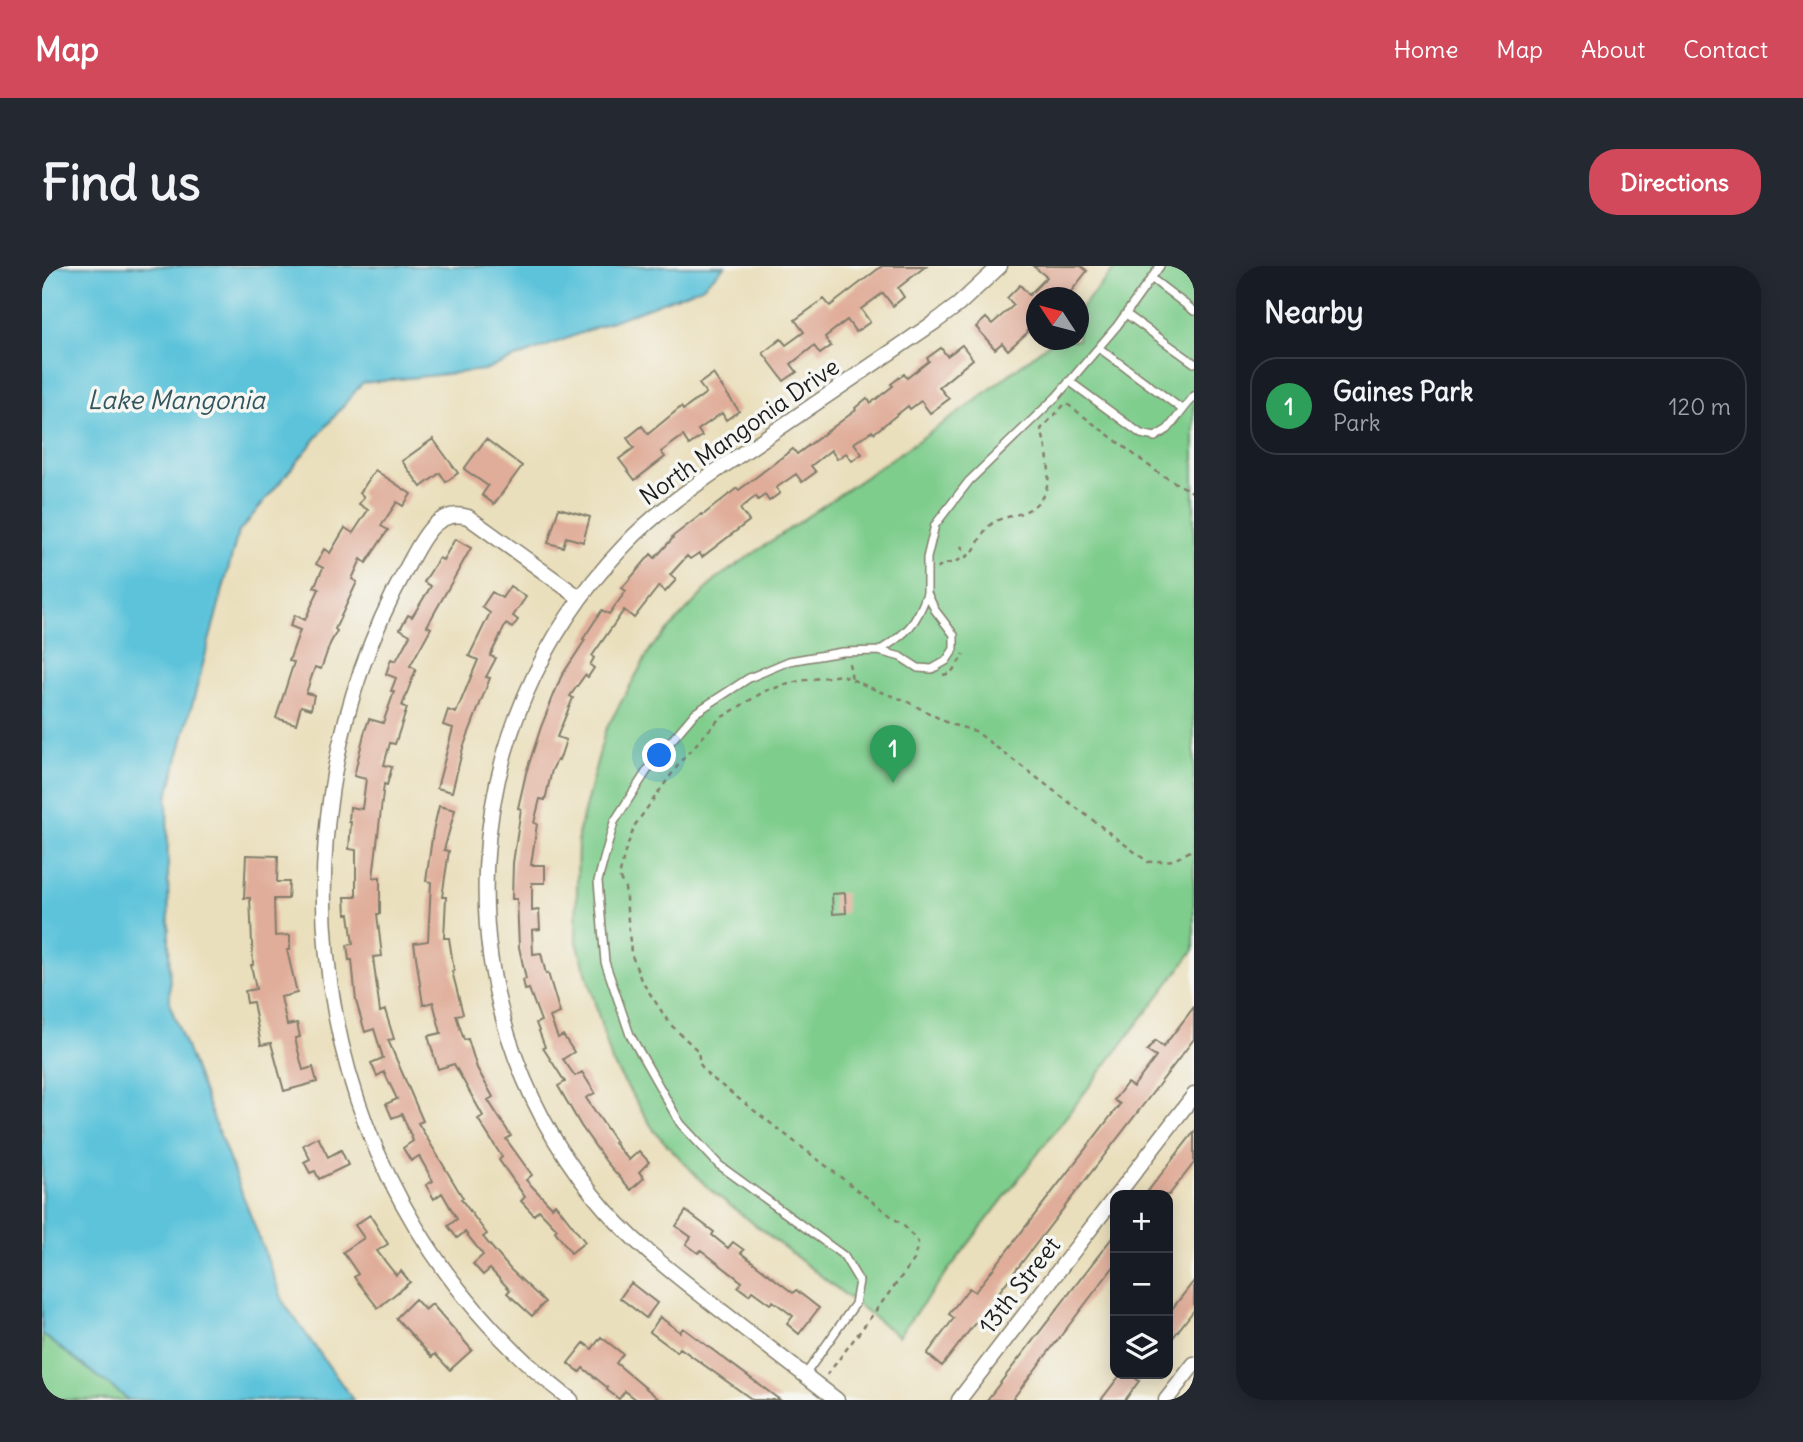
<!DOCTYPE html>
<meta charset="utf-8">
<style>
body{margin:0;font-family:Delius,sans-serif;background:#242831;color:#f1f3f6}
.controls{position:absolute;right:21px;bottom:21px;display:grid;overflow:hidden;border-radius:14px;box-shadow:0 4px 18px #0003}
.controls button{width:63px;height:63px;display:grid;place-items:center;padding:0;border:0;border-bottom:2px solid #363941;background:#171b24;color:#f1f3f6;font:35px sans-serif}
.compass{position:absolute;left:984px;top:21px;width:63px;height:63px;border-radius:50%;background:#171b24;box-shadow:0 4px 18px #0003;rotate:306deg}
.you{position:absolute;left:618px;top:490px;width:24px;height:24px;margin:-18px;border:5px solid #fff;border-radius:50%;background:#1a73e8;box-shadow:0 0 0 10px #1a73e833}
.badge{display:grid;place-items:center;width:46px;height:46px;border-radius:50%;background:#d1495b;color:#fff;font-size:23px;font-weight:700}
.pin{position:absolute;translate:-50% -58px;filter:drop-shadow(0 2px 4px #0008)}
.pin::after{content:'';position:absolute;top:37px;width:24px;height:21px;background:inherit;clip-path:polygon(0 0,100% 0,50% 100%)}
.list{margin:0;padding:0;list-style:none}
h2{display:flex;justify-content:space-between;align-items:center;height:91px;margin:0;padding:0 28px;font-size:30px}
h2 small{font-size:23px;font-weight:400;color:#9ea1a6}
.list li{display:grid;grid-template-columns:46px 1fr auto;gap:21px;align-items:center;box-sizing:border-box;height:98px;margin:0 14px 14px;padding:0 14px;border:2px solid #363941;border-radius:28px}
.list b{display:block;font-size:26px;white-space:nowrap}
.list p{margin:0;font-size:23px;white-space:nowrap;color:#9ea1a6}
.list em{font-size:23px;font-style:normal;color:#9ea1a6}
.icon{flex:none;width:38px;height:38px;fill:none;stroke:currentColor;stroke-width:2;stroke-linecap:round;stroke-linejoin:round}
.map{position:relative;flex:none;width:1152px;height:1134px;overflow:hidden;border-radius:28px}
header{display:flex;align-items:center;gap:42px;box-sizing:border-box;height:98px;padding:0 35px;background:#d1495b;color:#fff}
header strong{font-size:33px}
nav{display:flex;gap:38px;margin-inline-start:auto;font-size:24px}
.intro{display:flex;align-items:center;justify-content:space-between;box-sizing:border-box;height:168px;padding:0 42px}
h1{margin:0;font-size:49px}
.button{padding:18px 32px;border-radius:28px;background:#d1495b;color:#fff;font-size:24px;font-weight:700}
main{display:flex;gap:42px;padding:0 42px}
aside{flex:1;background:#171b24;border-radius:28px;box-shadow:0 4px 18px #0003}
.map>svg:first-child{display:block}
.green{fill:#7fcd8d;stroke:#4e7454;stroke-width:2}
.water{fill:#5cc3da;stroke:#3c707b;stroke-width:2}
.building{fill:#e0ad9a}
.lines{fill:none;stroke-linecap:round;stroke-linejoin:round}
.service-casing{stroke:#837e6c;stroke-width:10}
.minor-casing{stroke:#837e6c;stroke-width:17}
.path{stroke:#837e6c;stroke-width:2.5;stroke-dasharray:5 5;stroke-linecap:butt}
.service{stroke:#fff;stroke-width:7}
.minor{stroke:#fff;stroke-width:14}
.labels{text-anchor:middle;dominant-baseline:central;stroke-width:7;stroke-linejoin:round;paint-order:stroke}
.street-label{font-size:24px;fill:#1c1c1c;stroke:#f6f6f2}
.water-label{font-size:26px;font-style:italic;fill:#32565e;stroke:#f6f6f2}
</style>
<header>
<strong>Map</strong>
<nav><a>Home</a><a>Map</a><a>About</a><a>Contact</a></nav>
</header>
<div class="intro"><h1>Find us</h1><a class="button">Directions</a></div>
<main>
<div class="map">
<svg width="1152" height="1134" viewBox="0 0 1152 1134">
<rect width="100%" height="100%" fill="#f6f6f2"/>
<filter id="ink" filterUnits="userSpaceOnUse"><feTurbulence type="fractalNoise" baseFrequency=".0143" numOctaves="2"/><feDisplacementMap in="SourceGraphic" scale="14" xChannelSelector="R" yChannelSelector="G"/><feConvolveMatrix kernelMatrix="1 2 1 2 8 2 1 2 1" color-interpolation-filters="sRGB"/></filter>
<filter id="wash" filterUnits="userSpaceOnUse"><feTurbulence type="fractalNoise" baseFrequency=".00686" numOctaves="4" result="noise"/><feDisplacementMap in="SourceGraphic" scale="28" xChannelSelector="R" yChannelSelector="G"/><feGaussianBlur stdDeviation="1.57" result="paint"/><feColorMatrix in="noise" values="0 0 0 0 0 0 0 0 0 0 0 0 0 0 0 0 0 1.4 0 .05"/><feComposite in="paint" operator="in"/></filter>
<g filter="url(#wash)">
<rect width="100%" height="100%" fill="#eadfbc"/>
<path class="green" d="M 1075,0 L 1152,0 L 1152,684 L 856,1070 L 667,923 L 613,866 L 570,796 L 534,672 L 536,569 L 563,465 L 609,382 L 674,313 L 928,139 L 1011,74 L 1036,74 L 1037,44 Z
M 0,1068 L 87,1134 L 4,1134 L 0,1131 Z"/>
<path class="water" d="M 0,0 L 683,0 L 660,21 L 442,104 L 320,117 L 196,267 L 125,533 L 128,739 L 242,1037 L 311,1134 L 87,1134 L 0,1068 Z"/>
<g id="blocks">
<path class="building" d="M 840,0 L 884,0 L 856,22 L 862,31 L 851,40 L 841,27 L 819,43 L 828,56 L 814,66 L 805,54 L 783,71 L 789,80 L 778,88 L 772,80 L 749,98 L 755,106 L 742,115 L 721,87 L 739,73 L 744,79 L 762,66 L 753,54 L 782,33 L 788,40 Z
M 991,0 L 1039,0 L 1045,5 L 1024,32 L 995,32 L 995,54 L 985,64 L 986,66 L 966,84 L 960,77 L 953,83 L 934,61 L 944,52 L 950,58 L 972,39 L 965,32 L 978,19 L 987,29 L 1005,11 Z
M 920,79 L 931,93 L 897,121 L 907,133 L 888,147 L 879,135 L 868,143 L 866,140 L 832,167 L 830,165 L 812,177 L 820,188 L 810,195 L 804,187 L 795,193 L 789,184 L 769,200 L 774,206 L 760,216 L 754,208 L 734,222 L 738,227 L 727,235 L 723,229 L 716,234 L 714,230 L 698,243 L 707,255 L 660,291 L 657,287 L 648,293 L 645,290 L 628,309 L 634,314 L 623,326 L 617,320 L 592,352 L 582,344 L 550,390 L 552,392 L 548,399 L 552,402 L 546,411 L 543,409 L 528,430 L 531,432 L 515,471 L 524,474 L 517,495 L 515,494 L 510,504 L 503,534 L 498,533 L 492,557 L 495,558 L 489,599 L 503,599 L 503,617 L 490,617 L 490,645 L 497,644 L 498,663 L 490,664 L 491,688 L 499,687 L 504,708 L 506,707 L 518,747 L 508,751 L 516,772 L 521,769 L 532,786 L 521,793 L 533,810 L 540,806 L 553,827 L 544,832 L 574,876 L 572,877 L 587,894 L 597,885 L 607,896 L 597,906 L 602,912 L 589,924 L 565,897 L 539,860 L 516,820 L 523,816 L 501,782 L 503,781 L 494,757 L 499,755 L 487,723 L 483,724 L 481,714 L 484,713 L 477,681 L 475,633 L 470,633 L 471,597 L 479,543 L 476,542 L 484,507 L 499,461 L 519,411 L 543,374 L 541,373 L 560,344 L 567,348 L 584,325 L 580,322 L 609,288 L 613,292 L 631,272 L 630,271 L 660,248 L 661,249 L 695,222 L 697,224 L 751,183 L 755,188 L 814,144 L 813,142 L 825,132 L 829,137 L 851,120 L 849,118 L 862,108 L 865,112 L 887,95 L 885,92 L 899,82 L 905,90 Z
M 671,108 L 697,145 L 684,154 L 680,147 L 656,164 L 660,170 L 647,179 L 641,170 L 619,186 L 623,191 L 593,214 L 577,193 L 592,182 L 585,172 L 600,160 L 606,168 L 639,141 L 641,144 L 664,127 L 657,118 Z
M 391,173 L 416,207 L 404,216 L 398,207 L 379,221 L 360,195 Z
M 444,173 L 480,200 L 452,238 L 440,229 L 446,220 L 422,203 Z
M 333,204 L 369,228 L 361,240 L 355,236 L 339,260 L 346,264 L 324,297 L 319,293 L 310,313 L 315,316 L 293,363 L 295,365 L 288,378 L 279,403 L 273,401 L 264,427 L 272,429 L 269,443 L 259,440 L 254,458 L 234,452 L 252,396 L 247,395 L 258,364 L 248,360 L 253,349 L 263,354 L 277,323 L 272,321 L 281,302 L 274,298 L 282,283 L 288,287 L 303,262 L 311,267 L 326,244 L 317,238 L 322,231 L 318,227 Z
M 517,242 L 548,251 L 541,276 L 524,271 L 521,281 L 506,277 Z
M 413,273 L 429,282 L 385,360 L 389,362 L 368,400 L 374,403 L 360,440 L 365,442 L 353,478 L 348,477 L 342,499 L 350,501 L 345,519 L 342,518 L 331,612 L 338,611 L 338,648 L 335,648 L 340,690 L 331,691 L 338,746 L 343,744 L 352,773 L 346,774 L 381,855 L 376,857 L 421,932 L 419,933 L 445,968 L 441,971 L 469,1004 L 503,1036 L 490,1050 L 465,1027 L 468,1024 L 448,1003 L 441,1009 L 431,998 L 441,989 L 423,966 L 415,972 L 406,960 L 415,953 L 400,927 L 392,933 L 384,919 L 391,915 L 377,890 L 369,895 L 361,882 L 371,875 L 360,848 L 350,852 L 344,838 L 355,833 L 342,806 L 335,810 L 329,797 L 341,792 L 332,763 L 323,766 L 314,735 L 310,694 L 307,694 L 305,679 L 311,678 L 307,648 L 304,648 L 303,631 L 314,631 L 314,584 L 307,583 L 309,556 L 307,556 L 308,541 L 320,543 L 324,513 L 312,510 L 322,468 L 327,453 L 341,457 L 352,426 L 349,425 L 354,412 L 344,408 L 349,393 L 354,395 L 368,369 L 358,363 L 366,349 L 370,351 L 389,320 L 382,316 L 397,292 L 401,294 Z
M 468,320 L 484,331 L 471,350 L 476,354 L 470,362 L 464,358 L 448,390 L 454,392 L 444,411 L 448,412 L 421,482 L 410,526 L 395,522 L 411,462 L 401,459 L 406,444 L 414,447 L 436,394 L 427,390 L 448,347 L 440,341 L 450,326 L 460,332 Z
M 397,540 L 413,544 L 402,584 L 407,585 L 400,631 L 404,631 L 402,672 L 407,672 L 412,705 L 410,705 L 421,748 L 414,749 L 422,774 L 426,773 L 435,802 L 451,831 L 446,834 L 469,870 L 464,873 L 490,909 L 484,914 L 510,941 L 513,938 L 519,945 L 543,976 L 529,987 L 513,965 L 515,963 L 497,944 L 492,949 L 479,935 L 483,931 L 457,894 L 460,891 L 436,853 L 441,850 L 412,798 L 396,803 L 386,770 L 399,767 L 391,736 L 381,739 L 372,677 L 386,675 L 389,616 L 384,615 L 391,565 Z
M 204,589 L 236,590 L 235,616 L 247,616 L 246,633 L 232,633 L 233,670 L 248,669 L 248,684 L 245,684 L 255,727 L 239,731 L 245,759 L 255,757 L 258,771 L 253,772 L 261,804 L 271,801 L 275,816 L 242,825 L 229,777 L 219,779 L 211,736 L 205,737 L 203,725 L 214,723 L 209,699 L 211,699 L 208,632 L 202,632 Z
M 803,627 L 804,647 L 791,648 L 790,628 Z
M 1152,741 L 1152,773 L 900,1100 L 885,1088 L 912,1052 L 907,1048 L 927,1022 L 933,1026 L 961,990 L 1078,838 L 1072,834 L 1085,817 L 1091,821 L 1114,791 L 1105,785 L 1113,775 L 1121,781 Z
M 1152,866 L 1152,897 L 1127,929 L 1103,929 Z
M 276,871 L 286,891 L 299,884 L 306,899 L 277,913 L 273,905 L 268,907 L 262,896 L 268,893 L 261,879 Z
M 644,945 L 672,966 L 670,969 L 686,982 L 691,976 L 702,984 L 699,987 L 751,1027 L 754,1024 L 777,1042 L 757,1068 L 745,1058 L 751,1050 L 731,1035 L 728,1038 L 710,1025 L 707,1029 L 696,1021 L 700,1016 L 659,984 L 656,987 L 644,978 L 649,971 L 634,960 Z
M 328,949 L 346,978 L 335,985 L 354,1009 L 359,1005 L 368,1016 L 336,1042 L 312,1011 L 316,1008 L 301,986 L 322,972 L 313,959 Z
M 1073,968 L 1073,999 L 979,1122 L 970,1134 L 945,1134 Z
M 1152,1015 L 1152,1044 L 1126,1078 L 1126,1048 Z
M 589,1017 L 615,1037 L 604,1052 L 578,1032 Z
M 373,1033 L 383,1044 L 390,1038 L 430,1084 L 408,1104 L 393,1088 L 390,1091 L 354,1052 Z
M 618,1051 L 638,1066 L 641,1062 L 738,1134 L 711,1134 L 638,1082 L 635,1086 L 608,1066 Z
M 559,1071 L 581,1088 L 574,1097 L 618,1134 L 595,1134 L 583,1125 L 577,1133 L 565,1124 L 566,1122 L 541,1102 L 538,1106 L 526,1097 L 542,1077 L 550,1083 Z
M 1079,1108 L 1088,1108 L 1097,1115 L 1083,1134 L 1059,1134 Z"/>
</g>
</g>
<g filter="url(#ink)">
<use href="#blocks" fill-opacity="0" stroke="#837e6c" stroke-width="2"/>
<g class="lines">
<defs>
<path id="service" d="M 1109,12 L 1152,45
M 1084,48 L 1152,97
M 1057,82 L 1141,144
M 1027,115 L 1099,168 L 1113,171 L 1126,163 L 1152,130
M 837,385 C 864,368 875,358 885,327
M 763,1109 L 813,1038 L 817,1015 L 802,990 L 677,899 L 638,857 L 588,769 L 563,696 L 556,615 L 572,556 L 608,500 L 653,447 L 707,412 L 747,395 L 800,386 L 837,385 L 859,391 L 876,402 L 890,403 L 904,395 L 912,383 L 912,369 L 893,344 L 885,327 L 885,292 L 893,259 L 927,215 L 1015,130 L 1075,60 L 1118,0"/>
<path id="minor" d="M 1075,929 L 1152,829
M 529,1134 C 273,938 212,582 364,303 C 378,278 392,241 426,251 L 538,332
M 795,1134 C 756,1104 716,1073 677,1043 C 632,1008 587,974 551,929 C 396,734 411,459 582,280 C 621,238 670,208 717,176 C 775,136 834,96 893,56 L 916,39 L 958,0
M 917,1134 L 1073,931
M 1124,1134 L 1152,1098"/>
</defs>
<use href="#service" class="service-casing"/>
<use href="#minor" class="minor-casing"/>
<path class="path" d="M 919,280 L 925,290
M 896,303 L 898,300 C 909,296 925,294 932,284 C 937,276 940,267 947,260 C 956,251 970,251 982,246 C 1017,230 1007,192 999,163 L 1024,137 L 1118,208 L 1152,227
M 807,397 L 810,413
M 901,409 L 909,407 L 922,388
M 785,1109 L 872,994 L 876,976 L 862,960 L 666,809 L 658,798 L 656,785 L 628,758 L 599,714 L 589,687 L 583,622 L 577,611 L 583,586 L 593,559 L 639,495 L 677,453 L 723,425 L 757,415 L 800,409 L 836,425 L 862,434 L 908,458 L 933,465 L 1106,596 L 1132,594 L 1152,583"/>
<use href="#service" class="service"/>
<use href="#minor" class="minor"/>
</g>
</g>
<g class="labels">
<g class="street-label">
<text transform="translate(697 165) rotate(-35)">North Mangonia Drive</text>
<text transform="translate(977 1019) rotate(-52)">13th Street</text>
</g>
<g class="water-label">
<text x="134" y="133">Lake Mangonia</text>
</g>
</g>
</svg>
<div class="controls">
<button>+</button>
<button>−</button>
<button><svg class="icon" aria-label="layers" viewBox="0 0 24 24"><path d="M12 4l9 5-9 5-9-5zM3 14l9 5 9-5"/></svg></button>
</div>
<svg class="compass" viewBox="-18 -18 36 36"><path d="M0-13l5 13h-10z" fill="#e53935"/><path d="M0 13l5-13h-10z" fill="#9ea1a6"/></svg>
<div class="you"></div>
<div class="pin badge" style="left:851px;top:517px;background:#2e9e5b">1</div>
</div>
<aside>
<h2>Nearby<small></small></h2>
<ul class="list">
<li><span class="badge" style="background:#2e9e5b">1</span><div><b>Gaines Park</b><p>Park</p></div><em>120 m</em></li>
</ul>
</aside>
</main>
